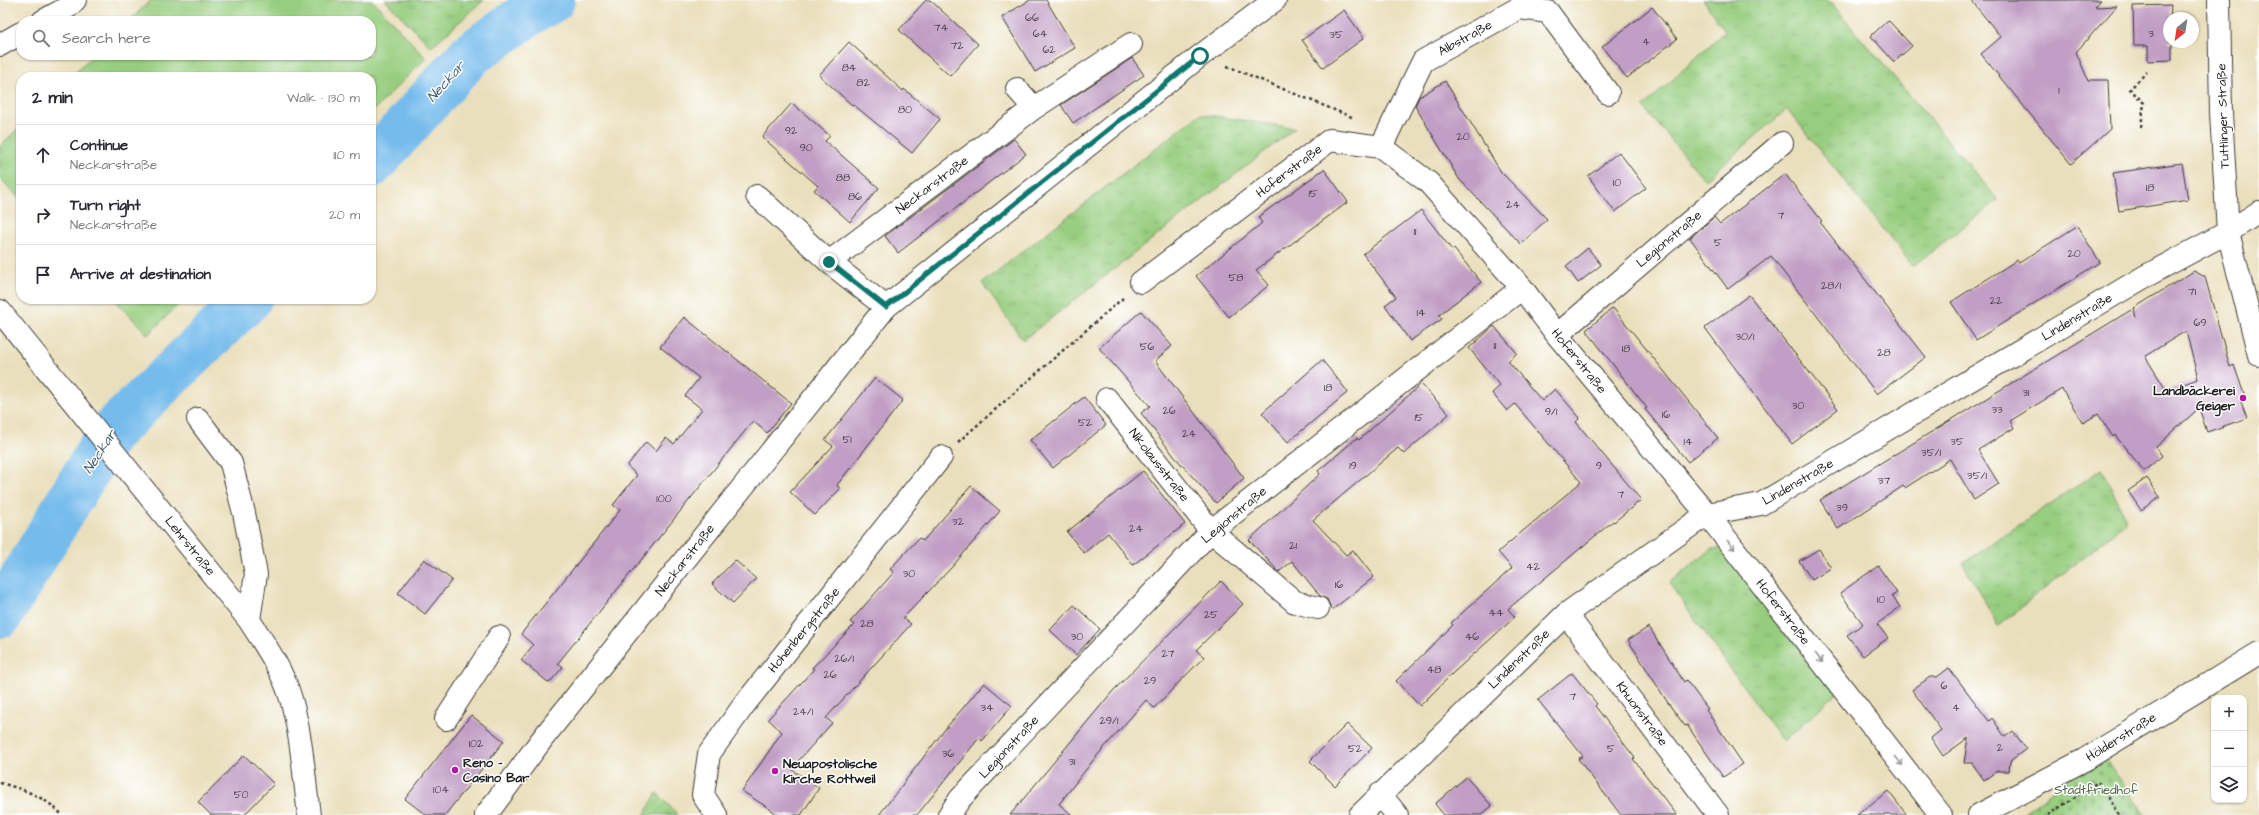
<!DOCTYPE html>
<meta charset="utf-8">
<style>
body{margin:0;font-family:"Architects Daughter",sans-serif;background:#f7f7f7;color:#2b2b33}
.controls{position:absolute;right:12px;bottom:12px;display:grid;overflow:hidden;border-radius:8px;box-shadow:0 1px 3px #0004}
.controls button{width:36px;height:36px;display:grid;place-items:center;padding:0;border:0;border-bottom:1px solid #e1e1e2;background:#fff;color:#2b2b33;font:20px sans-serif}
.compass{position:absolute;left:2163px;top:12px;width:36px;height:36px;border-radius:50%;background:#fff;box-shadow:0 1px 3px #0004;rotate:210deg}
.stop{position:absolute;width:12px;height:12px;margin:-9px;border:3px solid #0f766e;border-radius:50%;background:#fff}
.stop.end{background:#0f766e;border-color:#fff;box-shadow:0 1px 4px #0008}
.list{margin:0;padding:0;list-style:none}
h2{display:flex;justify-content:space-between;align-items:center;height:52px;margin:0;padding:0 16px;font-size:17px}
h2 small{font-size:13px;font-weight:400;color:#7c7c81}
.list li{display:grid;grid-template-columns:26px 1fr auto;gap:12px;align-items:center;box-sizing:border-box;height:60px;padding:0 16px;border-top:1px solid #e1e1e2}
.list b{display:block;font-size:15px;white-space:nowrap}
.list p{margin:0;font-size:13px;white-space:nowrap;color:#7c7c81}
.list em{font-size:13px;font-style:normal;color:#7c7c81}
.icon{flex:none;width:22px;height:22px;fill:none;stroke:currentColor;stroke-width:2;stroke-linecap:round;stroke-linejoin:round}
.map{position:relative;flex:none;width:2259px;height:815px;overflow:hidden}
.search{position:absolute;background:#fff;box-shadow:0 1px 3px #0004;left:16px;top:16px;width:360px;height:44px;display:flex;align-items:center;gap:10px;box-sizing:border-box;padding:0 14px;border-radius:16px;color:#7c7c81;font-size:15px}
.panel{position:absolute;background:#fff;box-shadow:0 1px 3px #0004;left:16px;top:72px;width:360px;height:232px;border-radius:16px}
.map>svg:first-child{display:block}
.grass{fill:url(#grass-tufts);stroke:#59744d}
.cemetery{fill:url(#cemetery-stones);stroke:#59744d}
.park{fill:#96cd7e;stroke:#59744d}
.garden{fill:url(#garden-furrows);stroke:#59744d}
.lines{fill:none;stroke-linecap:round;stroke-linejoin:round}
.river{stroke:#74bbec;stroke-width:46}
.building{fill:#c19ec5;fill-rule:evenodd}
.minor-casing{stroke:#3b3934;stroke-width:24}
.path{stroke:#3b3934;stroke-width:2.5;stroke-dasharray:3 3;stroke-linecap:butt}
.minor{stroke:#fff;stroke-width:22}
.oneway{stroke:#999}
.route{stroke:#0f766e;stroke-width:5}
.poi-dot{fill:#b5179e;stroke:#fff;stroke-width:1.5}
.labels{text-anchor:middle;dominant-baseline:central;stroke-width:3;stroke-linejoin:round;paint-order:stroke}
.number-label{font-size:11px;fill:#453c46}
.street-label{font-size:13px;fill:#1c1c1c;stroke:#fff}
.poi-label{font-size:13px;font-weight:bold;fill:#1c1c1c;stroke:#fff;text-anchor:start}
.park-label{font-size:13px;fill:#4d6343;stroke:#fff}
.water-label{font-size:14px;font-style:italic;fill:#3f5c6f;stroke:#fff}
</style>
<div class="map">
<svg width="2259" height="815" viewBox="0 0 2259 815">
<defs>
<pattern id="grass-tufts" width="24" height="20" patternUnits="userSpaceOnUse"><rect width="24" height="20" fill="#96cd7e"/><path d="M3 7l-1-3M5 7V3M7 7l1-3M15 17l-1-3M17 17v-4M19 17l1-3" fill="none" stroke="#81af6c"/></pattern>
<pattern id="cemetery-stones" width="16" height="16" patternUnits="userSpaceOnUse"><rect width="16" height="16" fill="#96cd7e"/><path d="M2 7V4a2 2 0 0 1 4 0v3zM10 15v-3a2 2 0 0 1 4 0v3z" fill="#81af6c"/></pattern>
<pattern id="garden-furrows" width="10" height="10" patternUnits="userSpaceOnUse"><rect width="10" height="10" fill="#96cd7e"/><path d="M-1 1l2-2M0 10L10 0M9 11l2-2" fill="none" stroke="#81af6c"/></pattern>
</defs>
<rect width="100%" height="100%" fill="#fff"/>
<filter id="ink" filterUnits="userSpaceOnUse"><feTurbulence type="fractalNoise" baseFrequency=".025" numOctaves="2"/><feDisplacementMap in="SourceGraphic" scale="8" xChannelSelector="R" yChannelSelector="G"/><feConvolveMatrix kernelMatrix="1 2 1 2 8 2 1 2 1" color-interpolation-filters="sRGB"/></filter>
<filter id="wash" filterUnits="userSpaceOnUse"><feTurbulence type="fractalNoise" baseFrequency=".012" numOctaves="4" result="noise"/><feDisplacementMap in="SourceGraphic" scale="16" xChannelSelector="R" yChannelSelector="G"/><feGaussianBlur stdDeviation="0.9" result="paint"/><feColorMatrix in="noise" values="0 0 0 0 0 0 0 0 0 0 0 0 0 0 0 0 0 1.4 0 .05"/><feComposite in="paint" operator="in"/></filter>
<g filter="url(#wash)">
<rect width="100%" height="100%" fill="#eadfbc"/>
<path class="grass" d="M 385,0 L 484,0 L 431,47 Z
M 1703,0 L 1829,0 L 1998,200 L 1913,266 L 1787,109 L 1705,180 L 1643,107 L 1725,31 Z
M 1200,114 L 1295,128 L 1023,340 L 982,283 Z
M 2102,469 L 2127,522 L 1998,626 L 1963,563 Z
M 1727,548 L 1841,689 L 1783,742 L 1669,583 L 1711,549 Z"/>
<path class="cemetery" d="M 2102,754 L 2145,815 L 2020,815 Z"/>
<path class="park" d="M 151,0 L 372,0 L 426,58 L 371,113 L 371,77 L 71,77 L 94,55 L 371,55 L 371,21 L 129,21 Z
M 21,126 L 21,200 L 0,178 L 0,146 Z
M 114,299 L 184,299 L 148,335 Z"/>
<path class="garden" d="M 657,793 L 678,815 L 644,815 Z"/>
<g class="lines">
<path class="river" d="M 371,165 L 471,54 L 532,11 L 552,0
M 0,615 L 110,433 L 249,299"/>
</g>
<g id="blocks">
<path class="building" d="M 926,0 L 930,0 L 978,44 L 950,76 L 899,30 Z
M 1030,0 L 1046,0 L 1075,48 L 1035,72 L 1002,17 Z
M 1971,0 L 2101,0 L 2095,7 L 2117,6 L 2076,52 L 2088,80 L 2108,80 L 2110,129 L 2071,164 L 1981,54 L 2001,37 Z
M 2171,5 L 2169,42 L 2172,42 L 2172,60 L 2148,61 L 2148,46 L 2134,46 L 2133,6 Z
M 1652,7 L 1677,39 L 1627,78 L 1602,47 Z
M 1344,10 L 1364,38 L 1323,68 L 1302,40 Z
M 1888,20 L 1912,46 L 1894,62 L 1871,36 Z
M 849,42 L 903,91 L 904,89 L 940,119 L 912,153 L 854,105 L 853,106 L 819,75 Z
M 1132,58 L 1144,75 L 1073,123 L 1061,105 Z
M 1445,81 L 1501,172 L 1547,219 L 1521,244 L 1459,179 L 1415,106 L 1419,97 Z
M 792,103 L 830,136 L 825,141 L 879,188 L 850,222 L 814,190 L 818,186 L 762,137 Z
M 1014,139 L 1026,154 L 898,253 L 885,236 Z
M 1619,152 L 1646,188 L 1615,212 L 1588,176 Z
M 2182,163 L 2188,200 L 2119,211 L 2113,173 Z
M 1324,169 L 1348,202 L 1256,270 L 1269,285 L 1229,317 L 1196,276 L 1262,223 L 1258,217 Z
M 1785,174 L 1822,221 L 1820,222 L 1926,357 L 1877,394 L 1771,256 L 1728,289 L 1690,238 L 1714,217 L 1720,224 Z
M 1421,210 L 1452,250 L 1454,249 L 1481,282 L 1439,315 L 1442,319 L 1410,341 L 1385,305 L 1396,297 L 1363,254 Z
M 2077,226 L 2100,262 L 1976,340 L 1951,302 L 2017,260 L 2019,263 Z
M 1588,248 L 1601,265 L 1578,283 L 1566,266 Z
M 2194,271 L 2205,277 L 2230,367 L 2234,365 L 2246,400 L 2241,402 L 2247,418 L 2207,432 L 2199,408 L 2156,447 L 2162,456 L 2144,471 L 2115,435 L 2113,437 L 2098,414 L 2083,423 L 2062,389 L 2010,421 L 2014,428 L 1978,450 L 1999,484 L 1997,485 L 1974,500 L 1950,459 L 1905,488 L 1903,486 L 1838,529 L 1820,500 L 2131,310 L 2136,318 L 2134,308 ZM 2186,331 L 2198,379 L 2166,390 L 2145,356 Z
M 1749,295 L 1838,409 L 1792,444 L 1705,328 Z
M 1613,308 L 1718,438 L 1688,462 L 1645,409 L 1647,408 L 1586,330 Z
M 1141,311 L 1172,346 L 1155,361 L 1244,478 L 1216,503 L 1174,456 L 1141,413 L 1150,406 L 1099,348 Z
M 684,317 L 791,403 L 767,433 L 753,421 L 558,663 L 563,667 L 549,683 L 521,660 L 533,645 L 521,634 L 620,510 L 613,505 L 637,475 L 627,466 L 646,442 L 656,451 L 666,438 L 674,444 L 702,409 L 685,396 L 699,378 L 660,347 Z
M 1494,326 L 1517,353 L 1508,361 L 1542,401 L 1555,389 L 1580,418 L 1576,422 L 1641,500 L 1614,522 L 1613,521 L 1508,609 L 1515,617 L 1454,672 L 1420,706 L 1396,681 L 1453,625 L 1451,623 L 1512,568 L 1498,552 L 1581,482 L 1515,404 L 1507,411 L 1492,393 L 1500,386 L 1469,348 Z
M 1322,360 L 1348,392 L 1288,442 L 1262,413 Z
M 875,378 L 903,400 L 837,485 L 840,489 L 815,515 L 790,492 L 833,446 L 825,440 Z
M 1421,384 L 1449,414 L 1404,454 L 1398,448 L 1313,520 L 1346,555 L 1353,550 L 1374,577 L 1332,610 L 1327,599 L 1320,596 L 1292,561 L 1279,572 L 1249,540 L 1320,474 L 1318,471 L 1357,438 L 1359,440 Z
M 1084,397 L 1106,425 L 1053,468 L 1030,440 Z
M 1143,471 L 1185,524 L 1133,565 L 1108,533 L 1084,553 L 1067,532 Z
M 2147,478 L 2160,497 L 2141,510 L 2128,491 Z
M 971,486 L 1000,511 L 951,568 L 903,618 L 911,624 L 826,718 L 832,723 L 791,769 L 819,788 L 801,815 L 779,815 L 742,791 L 782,732 L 768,719 L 814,669 L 812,668 L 854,625 L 850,622 L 894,572 L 890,569 L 919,538 L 923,541 Z
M 1819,549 L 1831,568 L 1812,580 L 1799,561 Z
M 424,559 L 452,580 L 425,614 L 398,593 Z
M 735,560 L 756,579 L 733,603 L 712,584 Z
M 1878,566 L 1897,593 L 1892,596 L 1900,607 L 1877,624 L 1888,638 L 1863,656 L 1847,635 L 1863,624 L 1840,593 Z
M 1221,581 L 1243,604 L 1196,650 L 1204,657 L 1154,708 L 1146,700 L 1095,758 L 1059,804 L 1072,815 L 1010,815 L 1112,692 Z
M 1074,605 L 1100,629 L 1076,655 L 1050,630 Z
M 1649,627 L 1684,682 L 1686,680 L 1708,709 L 1706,710 L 1743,764 L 1723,777 L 1687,725 L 1685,726 L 1668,703 L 1628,640 Z
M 1949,668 L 1989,721 L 1992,718 L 2005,737 L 2013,731 L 2026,749 L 2010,761 L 2009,771 L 1997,771 L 1984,780 L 1972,763 L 1964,763 L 1968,738 L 1943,756 L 1931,738 L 1941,730 L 1912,690 L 1930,677 L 1937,677 Z
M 1572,673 L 1597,704 L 1595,706 L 1635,758 L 1633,759 L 1677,815 L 1621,815 L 1578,759 L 1583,756 L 1538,700 Z
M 984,683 L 1012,706 L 982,741 L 979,738 L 917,815 L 879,815 L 946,728 Z
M 471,715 L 504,741 L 445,815 L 426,815 L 405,799 Z
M 1347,724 L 1372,748 L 1335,786 L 1310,761 Z
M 244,755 L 274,784 L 244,815 L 211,815 L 198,802 Z
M 1466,777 L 1492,806 L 1481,815 L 1444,815 L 1435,804 Z
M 1888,791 L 1907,815 L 1857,815 Z"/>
</g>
</g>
<g filter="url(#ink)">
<use href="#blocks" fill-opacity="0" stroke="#3b3934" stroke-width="1"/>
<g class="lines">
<defs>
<path id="minor" d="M 2219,0 L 2221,113 L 2228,232 L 2259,355
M 43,21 L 68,7 L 75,0
M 0,45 L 21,33
M 1017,89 L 1034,108
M 1381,147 L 1423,61 L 1519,8 L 1548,12 L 1608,93
M 757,196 L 829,262 L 886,307
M 829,262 L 1034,108 L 1131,44
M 1141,282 L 1330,140 L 1381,147 L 1428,182 L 1522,288 L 1557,335 L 1707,514 L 1941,815
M 0,311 L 249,620 C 265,645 283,671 291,699 C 302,737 304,777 309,815
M 1557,335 L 1782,143
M 1107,399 L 1211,531 L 1295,602 L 1318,608
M 198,419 L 231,463 L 244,513 L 256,574 L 249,620
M 1566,614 L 1718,815
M 446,719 L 499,637
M 1380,794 L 1397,815
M 486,815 L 543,738 L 886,307 L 1200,56 L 1275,0
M 716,815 L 703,795 L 709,754 L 744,705 L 941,457
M 949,815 L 960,799 L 1211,531 L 1522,288
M 1360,815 L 1566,614 L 1707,514 L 1761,504 L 2144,277 L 2228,232 L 2259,212
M 1979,815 L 2084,760 L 2259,653"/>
</defs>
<use href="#minor" class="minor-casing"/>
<path class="path" d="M 1227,66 L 1354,118
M 2141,127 L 2144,103 L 2130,89 L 2147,72
M 958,442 L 1123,298
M 0,783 C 23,789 46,797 62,815
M 2048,815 L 2098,782 L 2120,815"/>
<use href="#minor" class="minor"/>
</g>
<defs><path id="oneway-shaft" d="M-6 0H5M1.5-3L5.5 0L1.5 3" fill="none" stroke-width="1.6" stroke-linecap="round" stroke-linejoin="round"/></defs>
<g class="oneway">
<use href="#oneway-shaft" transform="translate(1731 545) rotate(52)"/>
<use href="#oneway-shaft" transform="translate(1819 658) rotate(52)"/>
<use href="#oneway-shaft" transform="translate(1899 761) rotate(52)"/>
</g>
</g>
<g class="lines" filter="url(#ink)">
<path class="route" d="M 829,262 L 886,307 L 1200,56"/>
</g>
<g class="poi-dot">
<circle cx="2243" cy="398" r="4"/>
<circle cx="455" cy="770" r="4"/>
<circle cx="775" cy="771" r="4"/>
</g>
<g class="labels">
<g class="number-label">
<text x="1032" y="17">66</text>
<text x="941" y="27">74</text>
<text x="1040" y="33">64</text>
<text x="2151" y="33">3</text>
<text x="1336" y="34">35</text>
<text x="1646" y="41">4</text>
<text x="957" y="45">72</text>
<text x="1049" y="49">62</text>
<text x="849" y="67">84</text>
<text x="863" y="82">82</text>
<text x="2059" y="90">1</text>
<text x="905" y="109">80</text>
<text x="791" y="130">92</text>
<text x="1463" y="136">20</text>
<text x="806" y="147">90</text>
<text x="843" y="177">88</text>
<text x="1617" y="182">10</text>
<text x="2150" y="187">18</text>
<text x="1313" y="193">15</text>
<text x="855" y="196">86</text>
<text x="1513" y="204">24</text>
<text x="1781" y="215">7</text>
<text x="1415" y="231">11</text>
<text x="1718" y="242">5</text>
<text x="2074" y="253">20</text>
<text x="1236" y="277">58</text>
<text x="1831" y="285">28/1</text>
<text x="2192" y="291">71</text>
<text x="1996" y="300">22</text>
<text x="1421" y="312">14</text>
<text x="2200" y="322">69</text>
<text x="1745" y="336">30/1</text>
<text x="1495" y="345">11</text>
<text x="1147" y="346">56</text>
<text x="1626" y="348">18</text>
<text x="1884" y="352">28</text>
<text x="1328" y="387">18</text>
<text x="2026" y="392">31</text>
<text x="1798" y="405">30</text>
<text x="1997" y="409">33</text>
<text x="1169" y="410">26</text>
<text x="1551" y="411">9/1</text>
<text x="1666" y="414">16</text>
<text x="1419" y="417">15</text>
<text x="1085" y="422">52</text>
<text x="1189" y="433">24</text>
<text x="847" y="439">51</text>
<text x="1688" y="441">14</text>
<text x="1957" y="441">35</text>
<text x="1931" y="452">35/1</text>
<text x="1353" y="465">19</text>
<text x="1599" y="465">9</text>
<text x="1977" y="475">35/1</text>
<text x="1884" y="480">37</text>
<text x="1621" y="494">7</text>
<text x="664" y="498">100</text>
<text x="1842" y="507">39</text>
<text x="958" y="521">32</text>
<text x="1136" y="528">24</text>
<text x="1293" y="545">21</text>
<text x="1533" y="566">42</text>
<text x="909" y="573">30</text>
<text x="1339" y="584">16</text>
<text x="1881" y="599">10</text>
<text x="1496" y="612">44</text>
<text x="1211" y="614">25</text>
<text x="867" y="623">28</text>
<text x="1077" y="636">30</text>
<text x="1472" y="636">46</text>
<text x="1168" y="653">27</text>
<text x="844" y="658">26/1</text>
<text x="1434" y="669">48</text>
<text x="830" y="674">26</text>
<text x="1150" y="680">29</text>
<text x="1944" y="685">6</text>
<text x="1573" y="696">7</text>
<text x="987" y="707">34</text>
<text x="1956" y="707">4</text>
<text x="803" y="711">24/1</text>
<text x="1109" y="720">29/1</text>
<text x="476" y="743">102</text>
<text x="2000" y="747">2</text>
<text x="1355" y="748">52</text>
<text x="1611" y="748">5</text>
<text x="948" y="753">36</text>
<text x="1072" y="761">31</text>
<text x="441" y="789">104</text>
<text x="241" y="794">50</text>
</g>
<g class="street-label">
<text transform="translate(1465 38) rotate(-29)">Albstraße</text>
<text transform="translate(2223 116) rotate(-92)">Tuttlinger Straße</text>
<text transform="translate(1289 171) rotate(-37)">Hoferstraße</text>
<text transform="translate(932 185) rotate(-37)">Neckarstraße</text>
<text transform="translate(1669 239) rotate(-40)">Legionstraße</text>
<text transform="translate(2077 317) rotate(-31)">Lindenstraße</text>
<text transform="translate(1579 361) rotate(51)">Hoferstraße</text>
<text transform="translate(1159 465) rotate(52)">Nikolausstraße</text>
<text transform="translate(1798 482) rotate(-30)">Lindenstraße</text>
<text transform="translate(1234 515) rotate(-40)">Legionstraße</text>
<text transform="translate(190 546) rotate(51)">Lehrstraße</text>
<text transform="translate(685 560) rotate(-52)">Neckarstraße</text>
<text transform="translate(1783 612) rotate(52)">Hoferstraße</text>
<text transform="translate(804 630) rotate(-51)">Hohenbergstraße</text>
<text transform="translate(1519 659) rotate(-44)">Lindenstraße</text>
<text transform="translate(1642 714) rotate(53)">Khuonstraße</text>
<text transform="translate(2121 737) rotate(-32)">Hölderstraße</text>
<text transform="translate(1009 747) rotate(-47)">Legionstraße</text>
</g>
<g class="poi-label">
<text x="2235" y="391" text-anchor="end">Landbäckerei<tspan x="2235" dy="15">Geiger</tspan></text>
<text x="463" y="763">Reno -<tspan x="463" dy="15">Casino Bar</tspan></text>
<text x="783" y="764">Neuapostolische<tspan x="783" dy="15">Kirche Rottweil</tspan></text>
</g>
<g class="park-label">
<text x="2096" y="790">Stadtfriedhof</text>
</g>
<g class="water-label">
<text transform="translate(446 82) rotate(-48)">Neckar</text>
<text transform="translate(100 452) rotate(-57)">Neckar</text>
</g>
</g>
</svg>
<div class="controls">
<button>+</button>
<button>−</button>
<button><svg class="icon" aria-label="layers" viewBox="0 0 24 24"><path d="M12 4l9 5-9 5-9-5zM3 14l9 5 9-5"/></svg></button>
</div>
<svg class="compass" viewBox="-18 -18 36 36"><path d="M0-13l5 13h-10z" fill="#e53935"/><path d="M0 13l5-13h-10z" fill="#7c7c81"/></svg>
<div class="stop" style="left:1200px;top:56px"></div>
<div class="stop end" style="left:829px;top:262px"></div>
<div class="search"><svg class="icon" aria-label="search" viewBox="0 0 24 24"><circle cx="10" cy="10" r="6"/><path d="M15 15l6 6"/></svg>Search here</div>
<section class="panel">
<h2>2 min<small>Walk · 130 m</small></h2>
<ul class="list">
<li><svg class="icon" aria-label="ahead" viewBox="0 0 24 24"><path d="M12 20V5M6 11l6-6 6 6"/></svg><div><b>Continue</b><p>Neckarstraße</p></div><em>110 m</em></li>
<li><svg class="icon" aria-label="right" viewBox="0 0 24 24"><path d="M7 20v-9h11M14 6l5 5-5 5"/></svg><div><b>Turn right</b><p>Neckarstraße</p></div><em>20 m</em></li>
<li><svg class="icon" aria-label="arrive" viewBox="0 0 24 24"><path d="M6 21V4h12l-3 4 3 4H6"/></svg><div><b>Arrive at destination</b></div></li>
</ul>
</section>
</div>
